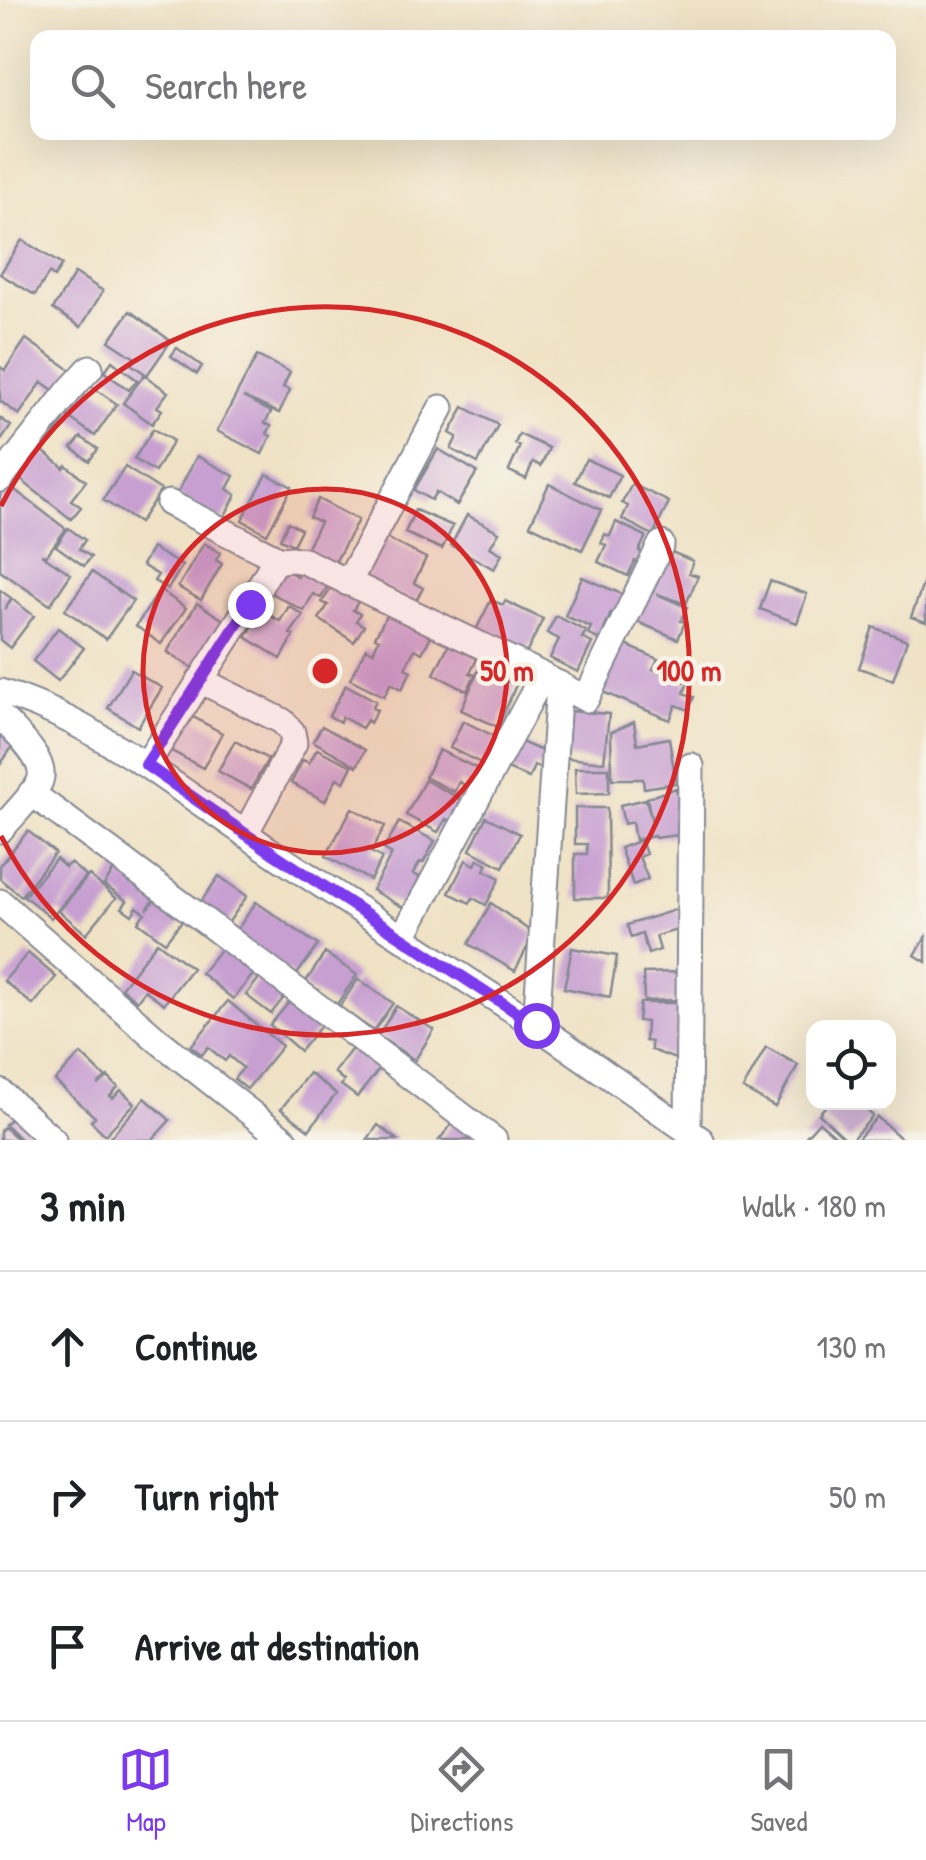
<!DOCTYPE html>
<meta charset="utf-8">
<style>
body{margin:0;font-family:"Patrick Hand",sans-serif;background:#f2f2f2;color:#202124}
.controls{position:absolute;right:30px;bottom:30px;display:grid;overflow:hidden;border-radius:20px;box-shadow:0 10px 40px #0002}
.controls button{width:90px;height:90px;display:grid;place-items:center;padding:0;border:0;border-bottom:2px solid #e0e0e0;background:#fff;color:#202124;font:50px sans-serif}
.stop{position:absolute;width:30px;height:30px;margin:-22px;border:8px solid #7c3aed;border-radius:50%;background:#fff}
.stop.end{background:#7c3aed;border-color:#fff;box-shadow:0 2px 10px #0008}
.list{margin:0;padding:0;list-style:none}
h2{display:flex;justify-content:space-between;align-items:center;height:130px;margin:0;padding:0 40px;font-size:42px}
h2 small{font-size:32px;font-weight:400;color:#757577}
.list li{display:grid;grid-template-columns:65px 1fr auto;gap:30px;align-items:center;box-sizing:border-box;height:150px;padding:0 40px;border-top:2px solid #e0e0e0}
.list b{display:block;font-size:38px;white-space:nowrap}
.list em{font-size:32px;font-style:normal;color:#757577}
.icon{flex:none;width:55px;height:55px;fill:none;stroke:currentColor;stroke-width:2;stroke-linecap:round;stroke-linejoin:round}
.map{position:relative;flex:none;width:926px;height:1140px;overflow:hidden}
.search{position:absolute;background:#fff;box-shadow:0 10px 40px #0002;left:30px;right:30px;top:30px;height:110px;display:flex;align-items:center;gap:25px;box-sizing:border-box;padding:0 35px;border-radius:20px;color:#757577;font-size:38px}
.sheet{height:580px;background:#fff}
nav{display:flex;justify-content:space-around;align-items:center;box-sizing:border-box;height:140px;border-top:2px solid #e0e0e0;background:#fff;font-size:28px;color:#757577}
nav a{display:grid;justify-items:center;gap:5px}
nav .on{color:#7c3aed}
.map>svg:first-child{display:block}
.building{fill:#c79fd1}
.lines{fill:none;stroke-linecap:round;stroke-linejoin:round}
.minor-casing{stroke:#858892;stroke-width:29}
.minor{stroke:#fff;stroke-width:25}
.route{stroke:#7c3aed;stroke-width:12}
.ring{fill:none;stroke:#d62828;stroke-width:5}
.centre{fill:#d62828;stroke:#f7f3e8;stroke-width:5}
.ring-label{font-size:30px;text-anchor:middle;font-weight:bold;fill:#d62828;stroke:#f7f3e8;stroke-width:9;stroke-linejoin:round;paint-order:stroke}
</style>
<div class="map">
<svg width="926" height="1140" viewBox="0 0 926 1140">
<rect width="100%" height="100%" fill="#f7f3e8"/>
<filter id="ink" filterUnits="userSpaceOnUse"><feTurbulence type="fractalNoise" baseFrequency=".01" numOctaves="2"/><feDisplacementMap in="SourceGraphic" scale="20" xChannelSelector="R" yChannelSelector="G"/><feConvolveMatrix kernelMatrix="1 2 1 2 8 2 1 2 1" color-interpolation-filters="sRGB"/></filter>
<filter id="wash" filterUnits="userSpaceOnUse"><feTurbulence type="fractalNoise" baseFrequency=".0048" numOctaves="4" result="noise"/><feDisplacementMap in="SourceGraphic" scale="40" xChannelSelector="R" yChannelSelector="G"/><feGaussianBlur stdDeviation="2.25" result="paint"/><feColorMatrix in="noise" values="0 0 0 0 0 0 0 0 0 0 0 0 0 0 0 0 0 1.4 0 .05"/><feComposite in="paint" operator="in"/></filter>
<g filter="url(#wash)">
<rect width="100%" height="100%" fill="#efe2c5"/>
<g id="blocks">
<path class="building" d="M 22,240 L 62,265 L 54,277 L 49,273 L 35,295 L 0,274 Z
M 75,273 L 103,291 L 81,327 L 53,309 Z
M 130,311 L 171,341 L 147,375 L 131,364 L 135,358 L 109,341 Z
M 26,339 L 72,371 L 57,393 L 42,382 L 19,415 L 0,401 L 0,367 L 5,370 Z
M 177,348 L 202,366 L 197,374 L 171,356 Z
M 257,356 L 290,372 L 283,387 L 290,390 L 279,413 L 243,397 L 271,412 L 265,423 L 271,426 L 267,434 L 271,436 L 262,454 L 217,431 Z
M 112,361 L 137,380 L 129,390 L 104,372 Z
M 144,375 L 168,392 L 157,407 L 162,410 L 152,424 L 123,403 Z
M 88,384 L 117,404 L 95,436 L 67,416 Z
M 464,407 L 498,425 L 478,463 L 451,449 L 457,437 L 450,433 Z
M 54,414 L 64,421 L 44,450 L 34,442 Z
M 0,418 L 11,426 L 0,442 Z
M 153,429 L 173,441 L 155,472 L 134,459 Z
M 519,434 L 549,448 L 541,466 L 533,462 L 526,479 L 509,471 L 520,446 L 515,444 Z
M 81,437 L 98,449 L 89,461 L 72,448 Z
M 39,448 L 64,468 L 66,465 L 86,481 L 71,500 L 81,507 L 71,519 L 16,476 Z
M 438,449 L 477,472 L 457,505 L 436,492 L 431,500 L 414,490 Z
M 197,456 L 234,476 L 227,489 L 236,495 L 222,521 L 176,496 Z
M 586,459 L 620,475 L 609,498 L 575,482 Z
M 125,467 L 161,490 L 139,523 L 103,500 Z
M 267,474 L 292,487 L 267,534 L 242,520 Z
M 7,484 L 66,529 L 46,556 L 41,554 L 71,574 L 50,605 L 0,571 L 0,493 Z
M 549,484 L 601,510 L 582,550 L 530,525 Z
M 632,484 L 669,502 L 653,535 L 622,519 L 628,506 L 622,503 Z
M 318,499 L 358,520 L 333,566 L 304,552 L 320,522 L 309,517 Z
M 415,510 L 453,526 L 442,549 L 405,533 Z
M 467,515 L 499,532 L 490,547 L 502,554 L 494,569 L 451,545 Z
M 288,522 L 301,529 L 293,545 L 280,539 Z
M 616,522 L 646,536 L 639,551 L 645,555 L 641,564 L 635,561 L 628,576 L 598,562 L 606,545 L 601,543 L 605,534 L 610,536 Z
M 68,528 L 85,540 L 79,549 L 91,557 L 84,566 L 56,546 Z
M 384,537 L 426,558 L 414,583 L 423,588 L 414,604 L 364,578 Z
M 204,543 L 220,553 L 216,560 L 222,564 L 201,600 L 178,587 Z
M 152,548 L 182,566 L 168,589 L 154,581 L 158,575 L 142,565 Z
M 669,551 L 693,561 L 689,573 L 698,576 L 686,604 L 657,594 L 687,607 L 681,621 L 685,622 L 678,639 L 633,620 L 646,590 L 653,592 Z
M 303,567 L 330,582 L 321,598 L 313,594 L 304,611 L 270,592 L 283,568 L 298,577 Z
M 92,572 L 133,601 L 106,639 L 65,610 Z
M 926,576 L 926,622 L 911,617 Z
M 582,577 L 631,598 L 622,618 L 611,613 L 600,640 L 588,634 L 591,627 L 565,616 Z
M 770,581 L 807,594 L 797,623 L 760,609 Z
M 334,584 L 359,600 L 353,610 L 360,614 L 356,621 L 364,626 L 354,642 L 319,619 L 328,605 L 322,602 Z
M 0,590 L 11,598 L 5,609 L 12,599 L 34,616 L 10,648 L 0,640 Z
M 160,590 L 186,608 L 161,644 L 136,626 Z
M 491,600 L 503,605 L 505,601 L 543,619 L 525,656 L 475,632 Z
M 197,603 L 225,621 L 196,670 L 167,652 Z
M 289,606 L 303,615 L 290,634 L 294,636 L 281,659 L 246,637 L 262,611 L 280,621 Z
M 388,612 L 432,634 L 422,653 L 415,649 L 405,668 L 411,671 L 402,689 L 391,683 L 384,696 L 350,679 L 366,648 L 373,652 L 379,639 L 375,637 Z
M 556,616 L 586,631 L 582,638 L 592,643 L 578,672 L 550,658 L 559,639 L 547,633 Z
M 873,627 L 907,640 L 893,680 L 859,668 Z
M 58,628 L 84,648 L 58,681 L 33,661 Z
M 450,642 L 478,657 L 470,673 L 475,675 L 467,691 L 434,674 Z
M 619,642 L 658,659 L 653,669 L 688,683 L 684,693 L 694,697 L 689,710 L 676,705 L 670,720 L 598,690 Z
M 482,662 L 498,670 L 495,676 L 516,685 L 498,727 L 461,710 Z
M 131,670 L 162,688 L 138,727 L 108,708 Z
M 346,685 L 376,701 L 372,708 L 377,710 L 370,723 L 367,720 L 362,728 L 342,717 L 340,722 L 329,716 Z
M 570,711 L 609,714 L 604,762 L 566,758 Z
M 186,713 L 222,733 L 203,768 L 166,748 Z
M 463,721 L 498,738 L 485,765 L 450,748 Z
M 634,722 L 637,744 L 669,738 L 676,783 L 644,788 L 643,779 L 612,779 L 611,732 Z
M 322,726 L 365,750 L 357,766 L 313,741 Z
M 0,730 L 16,741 L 0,765 Z
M 512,738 L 549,754 L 542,769 L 534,766 L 529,778 L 500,766 Z
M 235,741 L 268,759 L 251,789 L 218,771 Z
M 317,749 L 352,766 L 344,782 L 337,778 L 325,801 L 291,783 L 303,760 L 309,763 Z
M 439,750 L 482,771 L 473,789 L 459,782 L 454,792 L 425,777 Z
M 575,768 L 609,768 L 609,793 L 576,794 Z
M 425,780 L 466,802 L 454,823 L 446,819 L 438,832 L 406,815 Z
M 676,788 L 686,834 L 655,838 L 654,836 L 635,840 L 632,822 L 624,824 L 620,805 L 646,799 L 652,822 L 647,798 Z
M 352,808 L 385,826 L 371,852 L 382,858 L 370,880 L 326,856 Z
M 575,808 L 607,808 L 608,898 L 575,898 L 575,854 L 587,854 L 587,844 L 575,844 Z
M 486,817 L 520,834 L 503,867 L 470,850 Z
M 399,822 L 435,841 L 423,863 L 420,862 L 413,874 L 422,878 L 406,909 L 372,890 L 392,854 L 384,849 Z
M 28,831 L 55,853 L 21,896 L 0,879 L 0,865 Z
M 641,840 L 646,854 L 639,857 L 648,879 L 633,885 L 620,848 Z
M 56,859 L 65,867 L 70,863 L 86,876 L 51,918 L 24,896 Z
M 478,859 L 488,864 L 484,870 L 500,878 L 486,905 L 473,898 L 470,903 L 449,893 L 466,860 L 475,865 Z
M 118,864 L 159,891 L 147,910 L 161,891 L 189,912 L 165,942 L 138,922 L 145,913 L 137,907 L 132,915 L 122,908 L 127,901 L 104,885 Z
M 89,875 L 116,898 L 86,934 L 59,911 Z
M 219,876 L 247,896 L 226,926 L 198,906 Z
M 256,902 L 318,945 L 295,977 L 234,934 Z
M 491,903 L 534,934 L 515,971 L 469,944 Z
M 678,909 L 684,928 L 656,936 L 660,950 L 648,954 L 642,934 L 631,938 L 627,925 Z
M 926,937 L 926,962 L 915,955 Z
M 157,942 L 192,968 L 164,1004 L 145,990 L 137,1001 L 121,988 Z
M 224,945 L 256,971 L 233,999 L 201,973 Z
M 572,948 L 617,956 L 610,997 L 564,988 Z
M 28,953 L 56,977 L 33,1005 L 4,981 Z
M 325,953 L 357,975 L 335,1007 L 303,986 Z
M 679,972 L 680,1000 L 644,1001 L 643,973 Z
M 260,977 L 285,996 L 271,1014 L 246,995 Z
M 358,979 L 393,1003 L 374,1031 L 339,1007 Z
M 295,995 L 325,1021 L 300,1051 L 270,1025 Z
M 228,1001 L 282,1046 L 247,1089 L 234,1079 L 243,1068 L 229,1056 L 225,1061 L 208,1047 L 202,1055 L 191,1046 Z
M 640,1003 L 687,1003 L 686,1063 L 651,1050 L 651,1042 L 645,1041 L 646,1022 L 638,1021 Z
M 396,1006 L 434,1030 L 415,1060 L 378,1036 Z
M 357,1042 L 384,1063 L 357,1097 L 341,1085 L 344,1081 L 334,1072 Z
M 766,1047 L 798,1065 L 775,1107 L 743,1089 Z
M 81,1054 L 106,1078 L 98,1085 L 108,1077 L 118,1087 L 110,1096 L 113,1098 L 121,1090 L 135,1103 L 105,1135 L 91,1121 L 95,1117 L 55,1081 Z
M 309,1073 L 336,1094 L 309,1130 L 281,1109 Z
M 145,1098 L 170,1120 L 152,1140 L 108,1140 Z
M 829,1102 L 858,1102 L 873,1116 L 851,1140 L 847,1140 L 819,1114 Z
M 18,1111 L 41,1140 L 21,1140 L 5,1124 Z
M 458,1116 L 482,1140 L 439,1140 Z
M 877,1117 L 903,1140 L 857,1140 Z
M 819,1122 L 838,1138 L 837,1140 L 803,1140 Z
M 378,1125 L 398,1140 L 367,1140 Z
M 4,1127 L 18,1140 L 0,1140 L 0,1131 Z"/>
</g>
</g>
<g filter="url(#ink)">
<use href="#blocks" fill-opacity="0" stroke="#858892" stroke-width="2.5"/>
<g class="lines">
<defs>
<path id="minor" d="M 0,479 L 69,391 L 90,368
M 169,503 L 280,560
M 348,583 L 441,408
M 200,680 L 282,721 L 292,732 L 294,743 L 245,834
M 0,692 C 53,707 99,736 146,765 L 250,603 L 272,565 L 280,560 L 292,559 L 304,561 L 528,668 L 586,699 L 661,544
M 0,716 C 13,730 48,760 40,781 C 36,792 9,820 0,830
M 146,765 L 276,855 L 536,1025 L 701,1140
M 31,793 L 201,918 L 494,1140
M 0,902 L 159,1041 L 285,1140
M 403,937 L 543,675
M 536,1025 L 559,684
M 0,1092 L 53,1140
M 688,1131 L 691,766"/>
</defs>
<use href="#minor" class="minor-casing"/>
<use href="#minor" class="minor"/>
</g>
</g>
<g class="lines" filter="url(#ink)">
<path class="route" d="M 250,604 L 146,765 L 276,855 L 536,1025"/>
</g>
<circle cx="325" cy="671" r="182" fill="#d62828" fill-opacity=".12"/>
<g class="ring">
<circle cx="325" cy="671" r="182"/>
<path d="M1 506A364 364 0 1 1 1 836"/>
</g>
<circle cx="325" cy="671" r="15" class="centre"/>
<g class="ring-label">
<text x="507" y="681">50 m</text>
<text x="689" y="681">100 m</text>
</g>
</svg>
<div class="controls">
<button><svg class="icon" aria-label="locate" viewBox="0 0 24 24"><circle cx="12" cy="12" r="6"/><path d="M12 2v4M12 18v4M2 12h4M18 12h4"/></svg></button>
</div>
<div class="stop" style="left:536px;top:1025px"></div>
<div class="stop end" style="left:250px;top:604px"></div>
<div class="search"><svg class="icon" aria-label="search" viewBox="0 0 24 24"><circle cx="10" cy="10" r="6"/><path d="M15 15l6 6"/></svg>Search here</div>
</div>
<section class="sheet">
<h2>3 min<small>Walk · 180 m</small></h2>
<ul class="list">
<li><svg class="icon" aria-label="ahead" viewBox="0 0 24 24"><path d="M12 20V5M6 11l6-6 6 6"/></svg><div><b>Continue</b></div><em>130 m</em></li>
<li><svg class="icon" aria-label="right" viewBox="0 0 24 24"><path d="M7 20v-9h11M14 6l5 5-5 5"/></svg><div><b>Turn right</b></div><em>50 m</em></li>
<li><svg class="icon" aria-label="arrive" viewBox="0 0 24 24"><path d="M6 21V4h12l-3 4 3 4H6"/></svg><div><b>Arrive at destination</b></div></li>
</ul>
</section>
<nav>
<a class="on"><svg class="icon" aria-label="map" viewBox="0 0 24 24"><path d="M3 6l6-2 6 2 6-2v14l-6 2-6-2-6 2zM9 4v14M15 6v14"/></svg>Map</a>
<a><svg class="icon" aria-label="directions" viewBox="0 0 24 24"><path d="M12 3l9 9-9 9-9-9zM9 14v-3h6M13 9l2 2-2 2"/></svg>Directions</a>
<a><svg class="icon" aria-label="saved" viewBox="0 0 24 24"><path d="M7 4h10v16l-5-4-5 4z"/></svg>Saved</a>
</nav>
